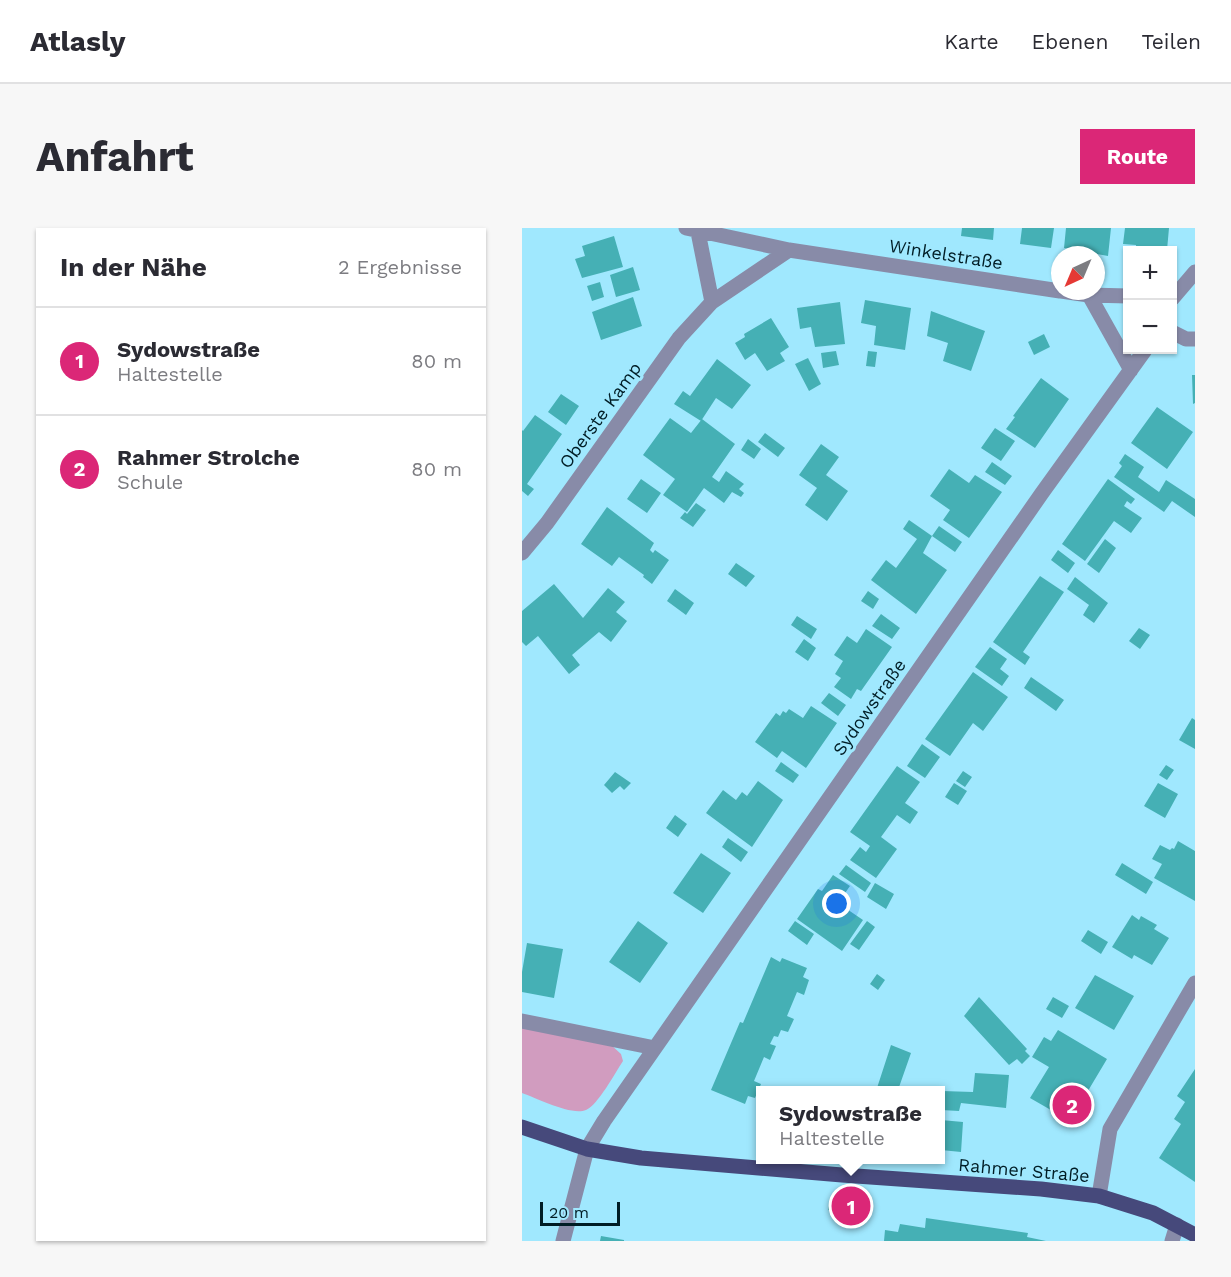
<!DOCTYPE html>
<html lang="de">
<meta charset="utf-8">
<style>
body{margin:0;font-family:"Work Sans",sans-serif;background:#f7f7f7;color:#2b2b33}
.controls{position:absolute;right:18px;top:18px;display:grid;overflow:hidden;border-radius:0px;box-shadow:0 2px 4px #0004}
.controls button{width:54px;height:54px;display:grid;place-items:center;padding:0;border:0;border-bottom:2px solid #e1e1e2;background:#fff;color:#2b2b33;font:30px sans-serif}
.compass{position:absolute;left:529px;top:18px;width:54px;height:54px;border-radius:50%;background:#fff;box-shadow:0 2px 4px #0004;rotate:224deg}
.scale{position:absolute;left:18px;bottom:15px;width:80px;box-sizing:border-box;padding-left:6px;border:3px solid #001d25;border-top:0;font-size:16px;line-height:21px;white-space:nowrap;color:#001d25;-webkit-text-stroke:4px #a0e8fe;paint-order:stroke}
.you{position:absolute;left:315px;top:676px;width:21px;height:21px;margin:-15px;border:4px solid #fff;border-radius:50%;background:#1a73e8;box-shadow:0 0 0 9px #1a73e833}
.badge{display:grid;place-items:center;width:39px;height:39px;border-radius:50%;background:#db2777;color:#fff;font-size:20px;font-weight:700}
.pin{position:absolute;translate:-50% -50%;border:3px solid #fff;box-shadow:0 2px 6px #0006}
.popup{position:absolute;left:234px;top:858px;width:189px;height:78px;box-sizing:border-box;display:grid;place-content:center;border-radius:0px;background:#fff;filter:drop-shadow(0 2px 4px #0005);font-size:20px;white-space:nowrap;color:#7c7c81}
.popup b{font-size:22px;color:#2b2b33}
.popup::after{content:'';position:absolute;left:50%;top:100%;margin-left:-12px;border:12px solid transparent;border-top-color:#fff}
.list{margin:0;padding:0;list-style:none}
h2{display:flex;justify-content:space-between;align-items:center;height:78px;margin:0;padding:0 24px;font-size:26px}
h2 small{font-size:20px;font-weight:400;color:#7c7c81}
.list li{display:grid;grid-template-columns:39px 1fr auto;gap:18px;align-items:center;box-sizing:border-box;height:108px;padding:0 24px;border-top:2px solid #e1e1e2}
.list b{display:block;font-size:22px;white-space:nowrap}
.list p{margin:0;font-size:20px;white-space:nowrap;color:#7c7c81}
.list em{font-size:20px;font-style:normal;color:#7c7c81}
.map{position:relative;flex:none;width:673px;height:1013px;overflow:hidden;border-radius:0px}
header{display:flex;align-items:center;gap:36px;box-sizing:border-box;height:84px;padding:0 30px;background:#fff;border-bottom:2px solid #e1e1e2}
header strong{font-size:28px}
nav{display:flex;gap:33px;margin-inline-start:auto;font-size:21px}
.intro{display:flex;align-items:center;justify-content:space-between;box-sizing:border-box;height:144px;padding:0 36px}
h1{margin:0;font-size:42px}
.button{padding:15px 27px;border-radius:0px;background:#db2777;color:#fff;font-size:21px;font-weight:700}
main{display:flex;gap:36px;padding:0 36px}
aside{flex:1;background:#fff;border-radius:0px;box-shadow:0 2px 4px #0004}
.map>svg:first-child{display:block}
.green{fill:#d19cbf}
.building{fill:#45b0b5}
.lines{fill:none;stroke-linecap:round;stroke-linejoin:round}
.minor{stroke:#888ba8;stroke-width:15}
.major{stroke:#46497b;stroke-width:15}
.labels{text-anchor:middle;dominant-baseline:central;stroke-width:6;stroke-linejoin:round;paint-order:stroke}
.street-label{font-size:18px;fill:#001d25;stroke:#a0e8fe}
</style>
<header>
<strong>Atlasly</strong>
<nav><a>Karte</a><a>Ebenen</a><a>Teilen</a></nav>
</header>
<div class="intro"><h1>Anfahrt</h1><a class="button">Route</a></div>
<main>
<aside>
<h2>In der Nähe<small>2 Ergebnisse</small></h2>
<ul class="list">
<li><span class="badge">1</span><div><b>Sydowstraße</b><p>Haltestelle</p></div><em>80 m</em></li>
<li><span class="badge">2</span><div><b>Rahmer Strolche</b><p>Schule</p></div><em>80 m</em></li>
</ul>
</aside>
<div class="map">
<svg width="673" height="1013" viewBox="0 0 673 1013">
<rect width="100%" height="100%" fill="#a0e8fe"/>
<path class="green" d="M 0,800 L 88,816 L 99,826 L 101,833 C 93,845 76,877 64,882 C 49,888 15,870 0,865 Z"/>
<path class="building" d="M 440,0 L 472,0 L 471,12 L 439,8 Z
M 500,0 L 532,0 L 529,20 L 498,16 Z
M 544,0 L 589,0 L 586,28 L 542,20 Z
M 603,0 L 647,0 L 645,22 L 614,20 L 614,17 L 601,16 Z
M 92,8 L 101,39 L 60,50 L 53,31 L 63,28 L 60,18 Z
M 111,39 L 118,62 L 94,69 L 88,47 Z
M 78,54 L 82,69 L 70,73 L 65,58 Z
M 111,69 L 120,98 L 79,112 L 70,84 Z
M 343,72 L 389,80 L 383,122 L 352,117 L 354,98 L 339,95 Z
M 318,74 L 323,116 L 293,119 L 289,99 L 278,101 L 275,80 Z
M 409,83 L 463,103 L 449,143 L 421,133 L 426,115 L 405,108 Z
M 249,90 L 267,119 L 258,125 L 263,133 L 245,143 L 233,125 L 223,132 L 213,115 L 223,109 L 222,106 Z
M 522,106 L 528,119 L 512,127 L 506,114 Z
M 314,123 L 317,137 L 301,140 L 299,125 Z
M 346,123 L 355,124 L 353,139 L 344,138 Z
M 286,130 L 299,156 L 287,163 L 273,136 Z
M 195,131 L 229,157 L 210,181 L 194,170 L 179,193 L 152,176 L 161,163 L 168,168 Z
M 670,147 L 673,147 L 673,175 L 671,176 Z
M 519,150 L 547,171 L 513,220 L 484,201 L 493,189 L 491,188 Z
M 39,166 L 57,178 L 44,197 L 26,184 Z
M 635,179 L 671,204 L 645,241 L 609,215 Z
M 13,187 L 40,206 L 5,256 L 12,261 L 6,268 L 0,263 L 0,202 L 1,203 Z
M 148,190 L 169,205 L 180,191 L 213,216 L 190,249 L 197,254 L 204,243 L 222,256 L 217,261 L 222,265 L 219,269 L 210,264 L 202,275 L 182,260 L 165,284 L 141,267 L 153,251 L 121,227 Z
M 473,200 L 493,213 L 479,233 L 459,220 Z
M 243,205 L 263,220 L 256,229 L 236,214 Z
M 226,211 L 239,221 L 232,231 L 219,222 Z
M 299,216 L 317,229 L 304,247 L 326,263 L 305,293 L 283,277 L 295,260 L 277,247 Z
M 603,226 L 622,239 L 616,249 L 637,264 L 644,252 L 673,271 L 673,289 L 650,273 L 642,284 L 592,249 L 600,238 L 597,235 Z
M 470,234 L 490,248 L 483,257 L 463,244 Z
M 427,241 L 447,255 L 453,247 L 480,264 L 447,310 L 421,292 L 428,282 L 408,268 Z
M 119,251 L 139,265 L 125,285 L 105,271 Z
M 586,251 L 613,271 L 609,276 L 605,273 L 602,278 L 620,290 L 609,305 L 592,293 L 563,333 L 540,316 Z
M 174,275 L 184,282 L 171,299 L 158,290 L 163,284 L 165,286 Z
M 85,279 L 132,315 L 128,322 L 131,325 L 133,322 L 147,332 L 130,356 L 121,349 L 122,347 L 97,329 L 90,338 L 59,316 Z
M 387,292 L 410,308 L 401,325 L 425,342 L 394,386 L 349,352 L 364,332 L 374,340 L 395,311 L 381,301 Z
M 417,298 L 440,314 L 433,324 L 410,308 Z
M 583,311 L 594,320 L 577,345 L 565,336 Z
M 536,322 L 553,335 L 546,345 L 529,332 Z
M 214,335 L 233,348 L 224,359 L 206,346 Z
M 518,348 L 542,364 L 501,424 L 508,429 L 503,437 L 471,414 Z
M 553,349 L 586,375 L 572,395 L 561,387 L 567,377 L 545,361 Z
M 32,356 L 61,390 L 86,360 L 103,374 L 94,384 L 105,393 L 89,414 L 77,404 L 50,427 L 58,437 L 47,446 L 16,408 L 4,418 L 0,414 L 0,383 Z
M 153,361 L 172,375 L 164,387 L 145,373 Z
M 346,363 L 357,371 L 351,381 L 339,373 Z
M 359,386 L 378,400 L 370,411 L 350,398 Z
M 275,388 L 295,401 L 289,411 L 269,397 Z
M 617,400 L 628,407 L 618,421 L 607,413 Z
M 344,401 L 370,419 L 339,463 L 335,461 L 329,471 L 312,459 L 319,450 L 313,446 L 321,433 L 312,427 L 325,408 L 335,415 Z
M 282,411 L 294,420 L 286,433 L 273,424 Z
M 468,419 L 485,431 L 478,441 L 487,448 L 480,458 L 453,439 Z
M 451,444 L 486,469 L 461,503 L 451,495 L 428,528 L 403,511 Z
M 509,449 L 542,472 L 534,483 L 502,460 Z
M 307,465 L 324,477 L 316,488 L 299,475 Z
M 289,478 L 315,495 L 284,540 L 260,523 L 255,530 L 233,514 L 254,485 L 258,488 L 261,483 L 264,485 L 267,481 L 281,490 Z
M 670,490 L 673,492 L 673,521 L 657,512 Z
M 400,516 L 418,529 L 403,550 L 385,538 Z
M 259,534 L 277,547 L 271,555 L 253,543 Z
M 644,537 L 652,542 L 645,552 L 637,547 Z
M 375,538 L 398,554 L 383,575 L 396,584 L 388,596 L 375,587 L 359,609 L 375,621 L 354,650 L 328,632 L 338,619 L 344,624 L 348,618 L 328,604 Z
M 441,543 L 450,549 L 443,559 L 434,553 Z
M 93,544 L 109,555 L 102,562 L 98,558 L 90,565 L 82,557 Z
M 236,553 L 261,572 L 230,619 L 184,585 L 201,562 L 214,572 L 220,564 L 225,568 Z
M 432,555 L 445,563 L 436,577 L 423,569 Z
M 636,555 L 656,566 L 643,590 L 622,578 Z
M 153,587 L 165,596 L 156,609 L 144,600 Z
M 206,610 L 226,624 L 219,634 L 200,619 Z
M 656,613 L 673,623 L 673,673 L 632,650 L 640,636 L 630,631 L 638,617 L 648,622 L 650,620 L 652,621 Z
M 179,625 L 209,645 L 181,685 L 151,665 Z
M 600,635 L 631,654 L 624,666 L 593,647 Z
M 324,637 L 349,655 L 343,664 L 317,646 Z
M 311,647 L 328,658 L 316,675 L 341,692 L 320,723 L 275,691 L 296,661 L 300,663 Z
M 353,655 L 372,666 L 364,681 L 345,669 Z
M 610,687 L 617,692 L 619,688 L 635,697 L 632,701 L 647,710 L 630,737 L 612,727 L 610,731 L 590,719 Z
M 116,693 L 146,715 L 118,755 L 87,734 Z
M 273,693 L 292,706 L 285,717 L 266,703 Z
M 345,693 L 353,699 L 337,722 L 328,716 Z
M 566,702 L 586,714 L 579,726 L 559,713 Z
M 5,715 L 41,721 L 32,770 L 0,764 L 0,744 Z
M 249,729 L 258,734 L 260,730 L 285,740 L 281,749 L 287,752 L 282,767 L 275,764 L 265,788 L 272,791 L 266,804 L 259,802 L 256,809 L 252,808 L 248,816 L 254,818 L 248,832 L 242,829 L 232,853 L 239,856 L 233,870 L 226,868 L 223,876 L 189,862 L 218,794 L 221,795 Z
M 355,746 L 363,752 L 356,762 L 348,756 Z
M 573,747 L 612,768 L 592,802 L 553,780 Z
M 457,769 L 505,821 L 503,823 L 508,828 L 500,836 L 495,831 L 487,837 L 442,788 Z
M 531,769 L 547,778 L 540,790 L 524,781 Z
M 536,802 L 585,831 L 548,893 L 508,870 L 527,839 L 510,829 L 522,809 L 529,813 Z
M 369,817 L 389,825 L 376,862 L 362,862 L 355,860 Z
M 673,841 L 673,954 L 637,930 L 659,896 L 652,891 L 663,874 L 655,868 Z
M 453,845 L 487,847 L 484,880 L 439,875 L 437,883 L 419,882 L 420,863 L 451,864 Z
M 419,892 L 441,894 L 439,924 L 419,922 Z
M 307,976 L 323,978 L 322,984 L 306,982 Z
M 404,990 L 506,1005 L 505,1009 L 524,1013 L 362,1013 L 363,1002 L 376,1004 L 378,996 L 403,1000 Z
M 79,1008 L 102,1012 L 102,1013 L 78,1013 Z"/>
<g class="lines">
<path class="minor" d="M 164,0 L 267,22 L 538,63
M 176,4 L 190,74
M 539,63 L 567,67 L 606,68
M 567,67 L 609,142
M 650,71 L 673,44
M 650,104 L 664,111 L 673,111
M 0,325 L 25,295 L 157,110 L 190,74 L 267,22
M 0,793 L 133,820
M 577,968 L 588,901 L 673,755
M 41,1013 L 65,921 L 82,893 L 520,265 L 623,122
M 650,1013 L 655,997"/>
<path class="major" d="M 0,899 L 65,921 L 119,930 L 320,947 L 519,961 L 577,968 L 631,985 L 673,1007"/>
</g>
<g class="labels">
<g class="street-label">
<text transform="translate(424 26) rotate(9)">Winkelstraße</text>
<text transform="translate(78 187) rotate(-54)">Oberste Kamp</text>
<text transform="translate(347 479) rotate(-55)">Sydowstraße</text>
<text transform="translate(502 942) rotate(5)">Rahmer Straße</text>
</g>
</g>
</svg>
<div class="controls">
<button>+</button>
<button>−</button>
</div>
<svg class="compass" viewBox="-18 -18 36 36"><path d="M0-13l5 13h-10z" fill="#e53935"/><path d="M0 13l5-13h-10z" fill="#7c7c81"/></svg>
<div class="scale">20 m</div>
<div class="you"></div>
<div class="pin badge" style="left:329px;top:978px">1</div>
<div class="popup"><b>Sydowstraße</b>Haltestelle</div>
<div class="pin badge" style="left:550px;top:877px">2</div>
</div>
</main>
